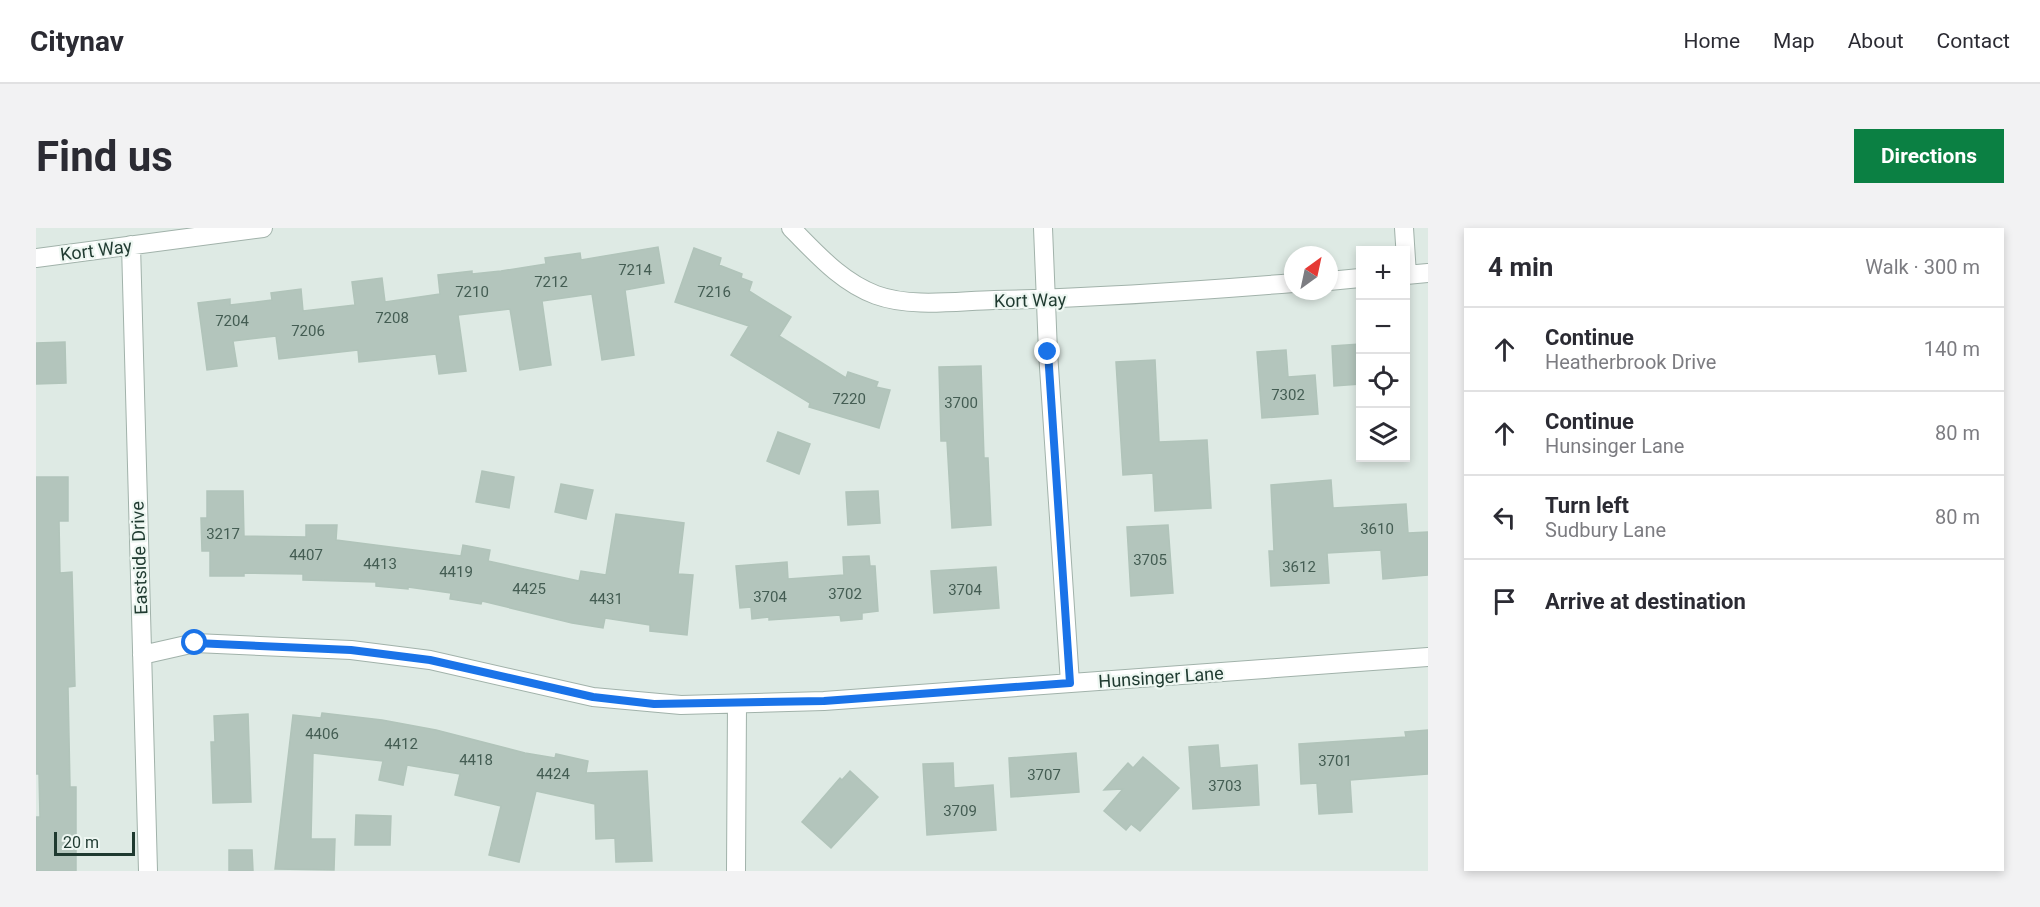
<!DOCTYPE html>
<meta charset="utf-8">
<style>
body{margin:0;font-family:Roboto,sans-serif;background:#f2f2f3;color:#2b2b33}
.controls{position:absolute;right:18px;top:18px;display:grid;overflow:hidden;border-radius:0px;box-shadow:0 3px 9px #0003}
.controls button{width:54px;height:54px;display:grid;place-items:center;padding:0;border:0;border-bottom:2px solid #e1e1e2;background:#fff;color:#2b2b33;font:30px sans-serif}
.compass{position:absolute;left:1248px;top:18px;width:54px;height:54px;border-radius:50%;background:#fff;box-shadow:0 3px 9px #0003;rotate:33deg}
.scale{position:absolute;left:18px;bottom:15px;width:81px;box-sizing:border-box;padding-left:6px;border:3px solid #1f3a30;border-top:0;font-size:16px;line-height:21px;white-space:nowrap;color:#1f3a30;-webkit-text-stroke:4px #eef7f2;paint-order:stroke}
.stop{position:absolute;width:18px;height:18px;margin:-14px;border:4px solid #1a73e8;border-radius:50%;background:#fff}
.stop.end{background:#1a73e8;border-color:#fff;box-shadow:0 2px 6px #0008}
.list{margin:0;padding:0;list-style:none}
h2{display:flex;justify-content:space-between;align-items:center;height:78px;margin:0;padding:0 24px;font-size:26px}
h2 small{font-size:20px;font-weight:400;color:#7c7c81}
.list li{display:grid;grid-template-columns:39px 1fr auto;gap:18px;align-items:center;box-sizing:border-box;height:84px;padding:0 24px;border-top:2px solid #e1e1e2}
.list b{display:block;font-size:22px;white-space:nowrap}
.list p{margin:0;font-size:20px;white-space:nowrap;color:#7c7c81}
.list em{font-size:20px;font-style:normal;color:#7c7c81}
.icon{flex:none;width:33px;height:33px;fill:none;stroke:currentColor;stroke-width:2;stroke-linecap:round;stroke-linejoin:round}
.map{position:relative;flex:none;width:1392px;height:643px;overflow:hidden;border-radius:0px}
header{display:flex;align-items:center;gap:36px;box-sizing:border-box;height:84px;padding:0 30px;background:#fff;border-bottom:2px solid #e1e1e2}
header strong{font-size:28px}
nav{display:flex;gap:33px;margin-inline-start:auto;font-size:21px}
.intro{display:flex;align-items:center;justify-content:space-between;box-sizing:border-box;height:144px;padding:0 36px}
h1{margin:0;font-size:42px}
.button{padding:15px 27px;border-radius:0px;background:#0b8043;color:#fff;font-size:21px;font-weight:700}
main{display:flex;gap:36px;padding:0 36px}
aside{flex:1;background:#fff;border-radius:0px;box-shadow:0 3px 9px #0003}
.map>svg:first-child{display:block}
.building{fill:#b3c5bc;stroke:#b1c4ba;stroke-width:1.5}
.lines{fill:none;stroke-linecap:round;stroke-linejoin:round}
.minor-casing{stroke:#a1b2aa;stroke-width:20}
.minor{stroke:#fff;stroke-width:18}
.route{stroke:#1a73e8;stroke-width:8}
.labels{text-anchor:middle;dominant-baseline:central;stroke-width:4.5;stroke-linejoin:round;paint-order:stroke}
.number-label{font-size:15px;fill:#445d53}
.street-label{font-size:18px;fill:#1f3a30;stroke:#eef7f2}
</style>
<header>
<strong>Citynav</strong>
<nav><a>Home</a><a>Map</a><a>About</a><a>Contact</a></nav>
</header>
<div class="intro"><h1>Find us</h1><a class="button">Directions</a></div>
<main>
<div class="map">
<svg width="1392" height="643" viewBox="0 0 1392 643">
<rect width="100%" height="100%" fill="#deeae4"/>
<path class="building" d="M 622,19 L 628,55 L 589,62 L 598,127 L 566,132 L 556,66 L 506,73 L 515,137 L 484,142 L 474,81 L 422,87 L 430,143 L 403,146 L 400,126 L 323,134 L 322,122 L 243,131 L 240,108 L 197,113 L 201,138 L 171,142 L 162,75 L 194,71 L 194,77 L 236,72 L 235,65 L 265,61 L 267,83 L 319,77 L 316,54 L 346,50 L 349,74 L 404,66 L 402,47 L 436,43 L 436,46 L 465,43 L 510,36 L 509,30 L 544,25 L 545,32 Z
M 658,20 L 685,30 L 683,37 L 706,46 L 705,50 L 716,54 L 713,63 L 755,89 L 743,108 L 810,150 L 812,144 L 842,154 L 840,159 L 854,162 L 843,200 L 773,179 L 774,175 L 695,127 L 713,98 L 639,74 Z
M 29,114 L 30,155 L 0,156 L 0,115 Z
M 1324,116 L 1324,156 L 1298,158 L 1296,118 Z
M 1250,122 L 1252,149 L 1279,147 L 1282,186 L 1226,190 L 1221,124 Z
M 1119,132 L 1123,214 L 1171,212 L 1175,280 L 1119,283 L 1117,245 L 1087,247 L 1080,134 Z
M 945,138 L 948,230 L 952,230 L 955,297 L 916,300 L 911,213 L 905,213 L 903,139 Z
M 742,204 L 774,216 L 763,246 L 731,233 Z
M 446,243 L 478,249 L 473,280 L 440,274 Z
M 0,249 L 32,249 L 32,293 L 23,293 L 24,345 L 36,344 L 39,458 L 32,459 L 34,559 L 40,559 L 40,643 L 0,643 L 0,589 L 4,589 L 3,546 L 0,546 Z
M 1295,252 L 1297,280 L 1370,276 L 1372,305 L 1392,304 L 1392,347 L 1347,351 L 1345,322 L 1291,325 L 1293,355 L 1235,358 L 1233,323 L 1238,323 L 1235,257 Z
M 525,256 L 557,262 L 550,291 L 519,284 Z
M 171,263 L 207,263 L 208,308 L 270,309 L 270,297 L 301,297 L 300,312 L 425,328 L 427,317 L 454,322 L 452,333 L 543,353 L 545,343 L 570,347 L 580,286 L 648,295 L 642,346 L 657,347 L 651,407 L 614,403 L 614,397 L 569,390 L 567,400 L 536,395 L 446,373 L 445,376 L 414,371 L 415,365 L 372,359 L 372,361 L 340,358 L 340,354 L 267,352 L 267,346 L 208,345 L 208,348 L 174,348 L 174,323 L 166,323 L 165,290 L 171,290 Z
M 842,263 L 844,295 L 812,297 L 810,264 Z
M 1132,297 L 1137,365 L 1095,368 L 1091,299 Z
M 833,328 L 834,338 L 839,338 L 842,383 L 826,385 L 826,391 L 805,393 L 804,387 L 733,392 L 733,389 L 716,391 L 715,379 L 704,380 L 700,338 L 751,334 L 752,351 L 808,347 L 807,329 Z
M 960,339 L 963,380 L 898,385 L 895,343 Z
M 286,485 L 346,492 L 400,502 L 489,525 L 519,530 L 520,526 L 552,533 L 550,545 L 611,543 L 616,633 L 580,634 L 579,610 L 560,611 L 559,576 L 500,563 L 483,634 L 453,627 L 465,578 L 419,567 L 424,546 L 371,537 L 367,557 L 343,552 L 347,533 L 277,525 L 275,611 L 299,611 L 298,642 L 239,641 L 257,487 L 285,490 Z
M 212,486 L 215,574 L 177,575 L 175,514 L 179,514 L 178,488 Z
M 1392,502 L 1392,546 L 1314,552 L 1316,584 L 1283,586 L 1281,555 L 1265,556 L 1263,516 L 1370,509 L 1369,504 Z
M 1182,517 L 1184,540 L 1221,537 L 1223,577 L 1157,581 L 1153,519 Z
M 1040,525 L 1043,564 L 975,569 L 973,530 Z
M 1107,529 L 1143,560 L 1104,603 L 1095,596 L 1090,602 L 1068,583 L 1087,561 L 1068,562 L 1092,535 L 1097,540 Z
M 917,535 L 918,560 L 957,557 L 960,602 L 891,607 L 887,536 Z
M 814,543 L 842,569 L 795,620 L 766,594 L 804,550 L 806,552 Z
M 320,587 L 355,588 L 354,617 L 319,617 Z
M 193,622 L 216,622 L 217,643 L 193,643 Z"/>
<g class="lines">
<defs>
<path id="minor" d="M 755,0 C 781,26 805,54 840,67 C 876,80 920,73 958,72 C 1058,70 1157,63 1257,55
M 1007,0 L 1012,124 L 1034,455
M 1368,0 L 1371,47
M 95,17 L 112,643
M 0,30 L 227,0
M 1370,47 L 1392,45
M 1293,53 L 1324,50
M 106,427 L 159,415 L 315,422 L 394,432 L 557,469 L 645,477 L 788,473 L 1392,429
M 700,643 L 701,476"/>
</defs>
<use href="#minor" class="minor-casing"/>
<use href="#minor" class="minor"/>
</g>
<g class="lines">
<path class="route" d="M 159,415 L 315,422 L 394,432 L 557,469 L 618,476 L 788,473 L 1034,455 L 1012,124"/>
</g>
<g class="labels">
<g class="number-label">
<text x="599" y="42">7214</text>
<text x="515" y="54">7212</text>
<text x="436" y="64">7210</text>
<text x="678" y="64">7216</text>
<text x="356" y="90">7208</text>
<text x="196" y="93">7204</text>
<text x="272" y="103">7206</text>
<text x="1252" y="167">7302</text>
<text x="813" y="171">7220</text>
<text x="925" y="175">3700</text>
<text x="1341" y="301">3610</text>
<text x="187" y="306">3217</text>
<text x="270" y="327">4407</text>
<text x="1114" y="332">3705</text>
<text x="344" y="336">4413</text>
<text x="1263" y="339">3612</text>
<text x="420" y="344">4419</text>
<text x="493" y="361">4425</text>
<text x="929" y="362">3704</text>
<text x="809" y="366">3702</text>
<text x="734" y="369">3704</text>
<text x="570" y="371">4431</text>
<text x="286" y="506">4406</text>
<text x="365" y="516">4412</text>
<text x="440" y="532">4418</text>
<text x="1299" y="533">3701</text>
<text x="517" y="546">4424</text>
<text x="1008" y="547">3707</text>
<text x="1189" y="558">3703</text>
<text x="924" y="583">3709</text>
</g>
<g class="street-label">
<text transform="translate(60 22) rotate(-7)">Kort Way</text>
<text transform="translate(994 72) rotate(-1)">Kort Way</text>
<text transform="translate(103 330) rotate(-92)">Eastside Drive</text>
<text transform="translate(1125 449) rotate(-4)">Hunsinger Lane</text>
</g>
</g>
</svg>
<div class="controls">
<button>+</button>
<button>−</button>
<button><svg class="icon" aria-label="locate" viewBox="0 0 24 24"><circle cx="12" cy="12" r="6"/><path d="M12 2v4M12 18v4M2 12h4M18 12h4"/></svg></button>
<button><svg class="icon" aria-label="layers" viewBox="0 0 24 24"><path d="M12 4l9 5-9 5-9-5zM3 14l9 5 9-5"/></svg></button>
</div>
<svg class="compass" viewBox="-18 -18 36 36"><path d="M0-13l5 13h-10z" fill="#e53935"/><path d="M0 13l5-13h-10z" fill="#7c7c81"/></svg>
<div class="scale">20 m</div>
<div class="stop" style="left:159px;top:415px"></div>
<div class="stop end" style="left:1012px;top:124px"></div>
</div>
<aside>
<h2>4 min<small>Walk · 300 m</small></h2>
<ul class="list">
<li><svg class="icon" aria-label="ahead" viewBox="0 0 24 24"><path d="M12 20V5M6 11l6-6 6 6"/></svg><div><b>Continue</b><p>Heatherbrook Drive</p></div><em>140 m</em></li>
<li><svg class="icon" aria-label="ahead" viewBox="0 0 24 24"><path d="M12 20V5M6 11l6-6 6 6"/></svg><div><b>Continue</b><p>Hunsinger Lane</p></div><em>80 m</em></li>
<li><svg class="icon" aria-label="left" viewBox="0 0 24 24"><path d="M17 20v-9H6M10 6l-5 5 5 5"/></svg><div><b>Turn left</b><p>Sudbury Lane</p></div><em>80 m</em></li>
<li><svg class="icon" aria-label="arrive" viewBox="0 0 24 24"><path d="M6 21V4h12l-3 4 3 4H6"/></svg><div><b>Arrive at destination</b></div></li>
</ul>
</aside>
</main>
